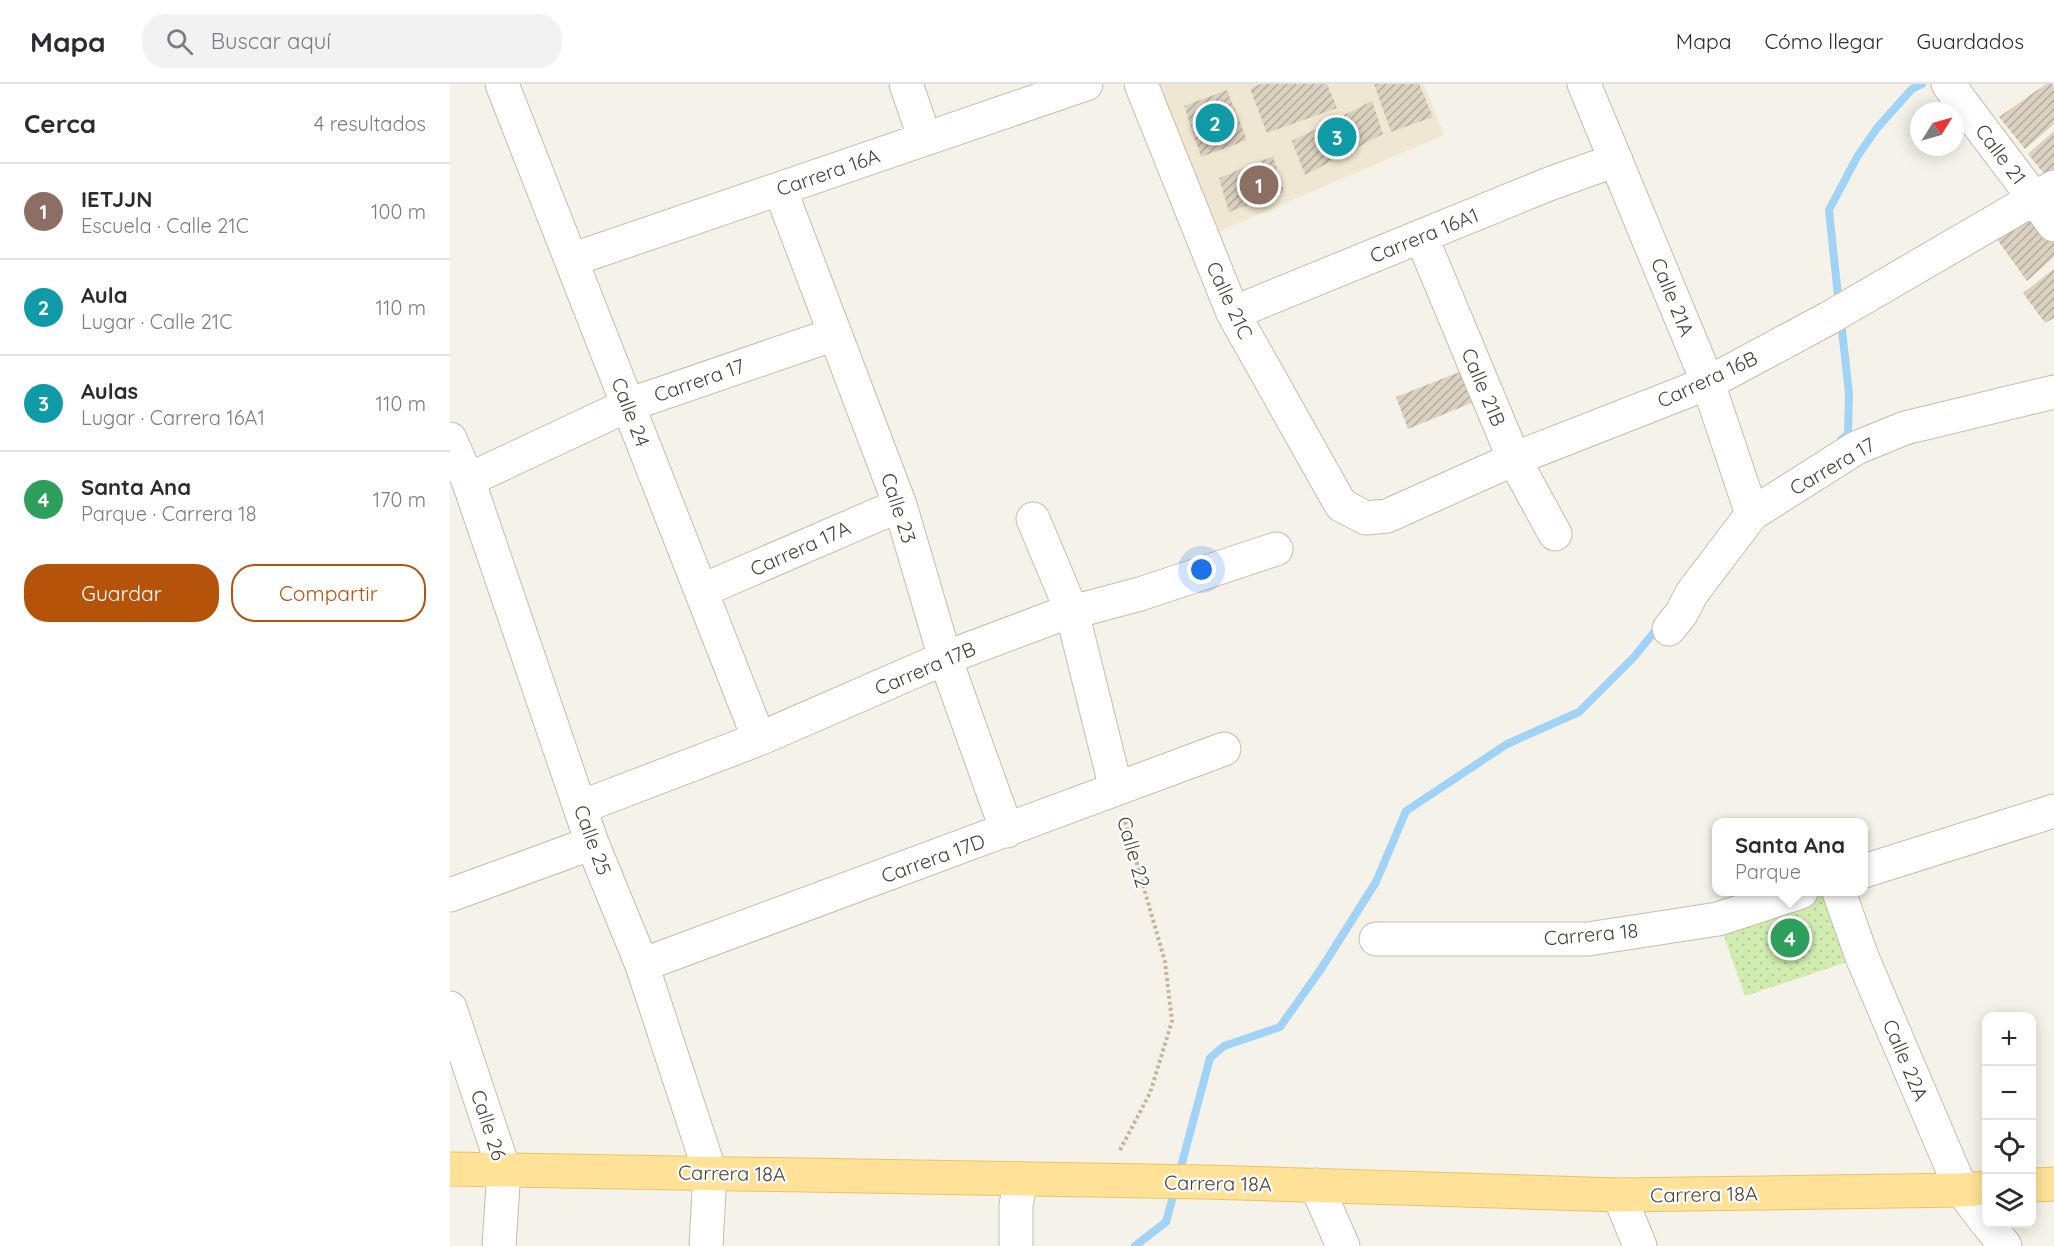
<!DOCTYPE html>
<html lang="es">
<meta charset="utf-8">
<style>
body{margin:0;font-family:Quicksand,sans-serif;background:#f2f2f3;color:#2b2b33}
.controls{position:absolute;right:18px;bottom:18px;display:grid;overflow:hidden;border-radius:12px;box-shadow:0 3px 15px #0003}
.controls button{width:54px;height:54px;display:grid;place-items:center;padding:0;border:0;border-bottom:2px solid #e1e1e2;background:#fff;color:#2b2b33;font:30px sans-serif}
.compass{position:absolute;left:1460px;top:18px;width:54px;height:54px;border-radius:50%;background:#fff;box-shadow:0 3px 15px #0003;rotate:53deg}
.you{position:absolute;left:752px;top:486px;width:21px;height:21px;margin:-15px;border:4px solid #fff;border-radius:50%;background:#1a73e8;box-shadow:0 0 0 9px #1a73e833}
.badge{display:grid;place-items:center;width:39px;height:39px;border-radius:50%;background:#b45309;color:#fff;font-size:20px;font-weight:700}
.pin{position:absolute;translate:-50% -50%;border:3px solid #fff;box-shadow:0 2px 6px #0006}
.popup{position:absolute;left:1262px;top:734px;width:156px;height:78px;box-sizing:border-box;display:grid;place-content:center;border-radius:12px;background:#fff;filter:drop-shadow(0 2px 4px #0005);font-size:20px;white-space:nowrap;color:#7c7c81}
.popup b{font-size:22px;color:#2b2b33}
.popup::after{content:'';position:absolute;left:50%;top:100%;margin-left:-12px;border:12px solid transparent;border-top-color:#fff}
.list{margin:0;padding:0;list-style:none}
h2{display:flex;justify-content:space-between;align-items:center;height:78px;margin:0;padding:0 24px;font-size:26px}
h2 small{font-size:20px;font-weight:400;color:#7c7c81}
.list li{display:grid;grid-template-columns:39px 1fr auto;gap:18px;align-items:center;box-sizing:border-box;height:96px;padding:0 24px;border-top:2px solid #e1e1e2}
.list b{display:block;font-size:22px;white-space:nowrap}
.list p{margin:0;font-size:20px;white-space:nowrap;color:#7c7c81}
.list em{font-size:20px;font-style:normal;color:#7c7c81}
.actions{display:flex;gap:12px;padding:18px 24px}
.actions a{flex:1;padding:14px 0;border:2px solid #b45309;border-radius:24px;text-align:center;font-size:21px;color:#b45309}
.actions .main{background:#b45309;color:#fff}
.icon{flex:none;width:33px;height:33px;fill:none;stroke:currentColor;stroke-width:2;stroke-linecap:round;stroke-linejoin:round}
.map{position:relative;flex:none;width:1604px;height:1162px;overflow:hidden}
header{display:flex;align-items:center;gap:36px;box-sizing:border-box;height:84px;padding:0 30px;background:#fff;border-bottom:2px solid #e1e1e2}
header strong{font-size:28px}
nav{display:flex;gap:33px;margin-inline-start:auto;font-size:21px}
.search{width:420px;height:54px;background:#f2f2f3;display:flex;align-items:center;gap:15px;box-sizing:border-box;padding:0 21px;border-radius:24px;color:#7c7c81;font-size:22px}
main{display:flex}
aside{flex:1;background:#fff}
.map>svg:first-child{display:block}
.education{fill:#f0e7d2}
.grass{fill:url(#grass-dots)}
.lines{fill:none;stroke-linecap:round;stroke-linejoin:round}
.stream{stroke:#a1d3f6;stroke-width:8}
.building{fill:url(#building-hatch)}
.minor-casing{stroke:#c5bdad;stroke-width:35}
.major-casing{stroke:#edc360;stroke-width:35}
.path{stroke:#c5b69b;stroke-width:4;stroke-dasharray:3 3;stroke-linecap:butt}
.minor{stroke:#fff;stroke-width:33}
.major{stroke:#ffe298;stroke-width:33}
.labels{text-anchor:middle;dominant-baseline:central;stroke-width:4.5;stroke-linejoin:round;paint-order:stroke}
.street-label{font-size:20px;fill:#4a4236;stroke:#fff}
</style>
<header>
<strong>Mapa</strong>
<div class="search"><svg class="icon" aria-label="search" viewBox="0 0 24 24"><circle cx="10" cy="10" r="6"/><path d="M15 15l6 6"/></svg>Buscar aquí</div>
<nav><a>Mapa</a><a>Cómo llegar</a><a>Guardados</a></nav>
</header>
<main>
<aside>
<h2>Cerca<small>4 resultados</small></h2>
<ul class="list">
<li><span class="badge" style="background:#8d6e63">1</span><div><b>IETJJN</b><p>Escuela · Calle 21C</p></div><em>100 m</em></li>
<li><span class="badge" style="background:#0f9aa8">2</span><div><b>Aula</b><p>Lugar · Calle 21C</p></div><em>110 m</em></li>
<li><span class="badge" style="background:#0f9aa8">3</span><div><b>Aulas</b><p>Lugar · Carrera 16A1</p></div><em>110 m</em></li>
<li><span class="badge" style="background:#2e9e5b">4</span><div><b>Santa Ana</b><p>Parque · Carrera 18</p></div><em>170 m</em></li>
</ul>
<div class="actions"><a class="main">Guardar</a><a>Compartir</a></div>
</aside>
<div class="map">
<svg width="1604" height="1162" viewBox="0 0 1604 1162">
<defs>
<pattern id="grass-dots" width="8" height="8" patternUnits="userSpaceOnUse" patternTransform="scale(1.5)"><rect width="8" height="8" fill="#d0ecaf"/><path d="M2 2h.1M6 6h.1" fill="none" stroke="#b4cc97" stroke-width="1.8" stroke-linecap="round"/></pattern>
<pattern id="building-hatch" width="6" height="6" patternUnits="userSpaceOnUse" patternTransform="scale(1.5)"><rect width="6" height="6" fill="#dbd1c0"/><path d="M-1 1l2-2M0 6l6-6M5 7l2-2" fill="none" stroke="#b4ab9d"/></pattern>
</defs>
<rect width="100%" height="100%" fill="#f5f2e9"/>
<path class="education" d="M 702,0 L 974,0 L 994,51 L 761,151 Z"/>
<path class="grass" d="M 1351,808 L 1389,808 L 1412,873 L 1295,912 L 1268,835 Z"/>
<g class="lines">
<path class="stream" d="M 1389,221 L 1379,126 L 1407,73 L 1427,44 L 1462,5 L 1472,0
M 1391,237 L 1399,310 L 1398,350 L 1391,356
M 729,1090 L 760,974 L 774,962 L 830,943 L 871,885 L 926,798 L 956,727 L 1057,660 L 1129,628 L 1184,573 L 1210,541
M 685,1162 L 716,1138 L 725,1105"/>
</g>
<path class="building" d="M 810,0 L 877,0 L 887,24 L 817,49 L 800,5 Z
M 924,0 L 969,0 L 983,33 L 941,48 Z
M 1596,0 L 1602,0 L 1604,3 L 1604,40 L 1575,65 L 1549,33 Z
M 777,6 L 797,56 L 751,73 L 734,22 Z
M 922,17 L 933,50 L 855,91 L 842,57 Z
M 1604,47 L 1604,94 L 1600,97 L 1578,70 Z
M 823,72 L 834,108 L 779,128 L 769,94 Z
M 1583,131 L 1604,156 L 1604,173 L 1577,197 L 1544,151 Z
M 1604,185 L 1604,234 L 1595,239 L 1573,209 Z
M 1012,287 L 1024,318 L 958,345 L 946,313 Z"/>
<g class="lines">
<defs>
<path id="minor" d="M 52,0 L 309,655
M 456,0 L 475,55
M 691,0 L 783,229 L 891,421 L 916,434 L 937,432 L 1064,375 L 1258,299 L 1379,234 L 1604,103
M 1134,0 L 1258,299 L 1302,430
M 1498,0 L 1604,141
M 330,105 L 450,421 L 495,574 L 557,747
M 971,152 L 1064,375 L 1105,450
M 121,176 L 636,0
M 783,229 L 1099,100 L 1166,76
M 0,355 L 18,396 L 142,759 L 192,881 L 260,1088 L 256,1162
M 18,396 L 178,321 L 385,250
M 583,435 L 622,528 L 666,705
M 251,507 L 450,421
M 1219,545 L 1231,530 L 1242,509 L 1302,430 L 1406,364 L 1455,344 L 1604,308
M 131,723 L 309,655 L 495,574 L 604,533 L 690,510 L 826,465
M 1414,787 L 1604,727
M 1389,808 L 1412,873 L 1505,1091 L 1512,1106 L 1536,1138
M 0,811 L 142,759
M 926,855 L 1138,855 L 1268,835 L 1351,808
M 192,881 L 774,665
M 0,924 L 54,1086 L 49,1162
M 866,1101 L 893,1162
M 1169,1111 L 1190,1162
M 1538,1140 L 1555,1162
M 566,1162 L 566,1121 L 571,1095"/>
<path id="major" d="M 0,1085 L 756,1098 L 1169,1111 L 1512,1106 L 1536,1104
M 1582,1101 L 1604,1100"/>
</defs>
<use href="#minor" class="minor-casing"/>
<use href="#major" class="major-casing"/>
<path class="path" d="M 670,1066 L 700,1009 L 722,937 L 715,878 L 674,734"/>
<use href="#minor" class="minor"/>
<use href="#major" class="major"/>
</g>
<g class="labels">
<g class="street-label">
<text transform="translate(1551 70) rotate(53)">Calle 21</text>
<text transform="translate(378 88) rotate(-19)">Carrera 16A</text>
<text transform="translate(974 151) rotate(-22)">Carrera 16A1</text>
<text transform="translate(1223 213) rotate(68)">Calle 21A</text>
<text transform="translate(780 216) rotate(65)">Calle 21C</text>
<text transform="translate(1257 295) rotate(-25)">Carrera 16B</text>
<text transform="translate(249 296) rotate(-19)">Carrera 17</text>
<text transform="translate(1034 303) rotate(67)">Calle 21B</text>
<text transform="translate(181 328) rotate(69)">Calle 24</text>
<text transform="translate(1382 382) rotate(-30)">Carrera 17</text>
<text transform="translate(449 424) rotate(72)">Calle 23</text>
<text transform="translate(350 464) rotate(-24)">Carrera 17A</text>
<text transform="translate(475 584) rotate(-23)">Carrera 17B</text>
<text transform="translate(143 756) rotate(70)">Calle 25</text>
<text transform="translate(684 768) rotate(74)">Calle 22</text>
<text transform="translate(483 774) rotate(-20)">Carrera 17D</text>
<text transform="translate(1141 850) rotate(-5)">Carrera 18</text>
<text transform="translate(1456 976) rotate(67)">Calle 22A</text>
<text transform="translate(39 1041) rotate(72)">Calle 26</text>
<text transform="translate(282 1089) rotate(1)">Carrera 18A</text>
<text transform="translate(768 1099) rotate(1)">Carrera 18A</text>
<text transform="translate(1254 1110) rotate(-1)">Carrera 18A</text>
</g>
</g>
</svg>
<div class="controls">
<button>+</button>
<button>−</button>
<button><svg class="icon" aria-label="locate" viewBox="0 0 24 24"><circle cx="12" cy="12" r="6"/><path d="M12 2v4M12 18v4M2 12h4M18 12h4"/></svg></button>
<button><svg class="icon" aria-label="layers" viewBox="0 0 24 24"><path d="M12 4l9 5-9 5-9-5zM3 14l9 5 9-5"/></svg></button>
</div>
<svg class="compass" viewBox="-18 -18 36 36"><path d="M0-13l5 13h-10z" fill="#e53935"/><path d="M0 13l5-13h-10z" fill="#7c7c81"/></svg>
<div class="you"></div>
<div class="pin badge" style="left:809px;top:101px;background:#8d6e63">1</div>
<div class="pin badge" style="left:765px;top:39px;background:#0f9aa8">2</div>
<div class="pin badge" style="left:887px;top:53px;background:#0f9aa8">3</div>
<div class="pin badge" style="left:1340px;top:854px;background:#2e9e5b">4</div>
<div class="popup"><b>Santa Ana</b>Parque</div>
</div>
</main>
